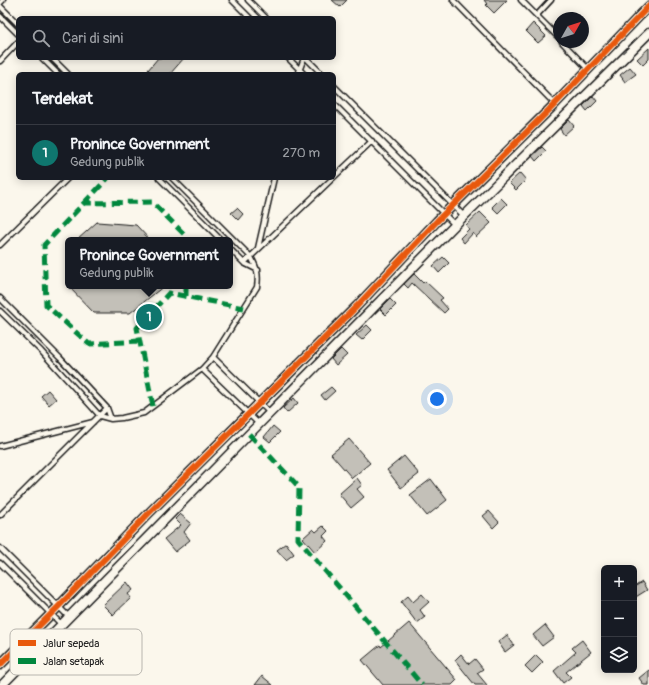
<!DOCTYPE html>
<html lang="id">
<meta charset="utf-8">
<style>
body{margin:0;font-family:Pangolin,sans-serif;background:#242831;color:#f1f3f6}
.controls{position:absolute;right:12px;bottom:12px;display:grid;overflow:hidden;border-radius:6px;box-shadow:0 2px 10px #0003}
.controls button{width:36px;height:36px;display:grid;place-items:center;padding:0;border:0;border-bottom:1px solid #363941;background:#171b24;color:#f1f3f6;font:20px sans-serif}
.compass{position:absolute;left:553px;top:12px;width:36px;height:36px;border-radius:50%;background:#171b24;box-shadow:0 2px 10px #0003;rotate:51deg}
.you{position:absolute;left:437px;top:399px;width:14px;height:14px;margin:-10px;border:3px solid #fff;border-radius:50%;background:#1a73e8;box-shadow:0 0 0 6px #1a73e833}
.badge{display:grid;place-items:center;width:26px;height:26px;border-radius:50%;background:#0f766e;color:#fff;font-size:13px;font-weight:700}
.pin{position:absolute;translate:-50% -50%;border:2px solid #fff;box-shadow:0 1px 4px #0006}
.popup{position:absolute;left:65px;top:237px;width:168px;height:52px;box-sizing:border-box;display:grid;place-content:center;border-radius:6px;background:#171b24;filter:drop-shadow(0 1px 3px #0005);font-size:13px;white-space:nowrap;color:#9ea1a6}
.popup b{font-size:15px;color:#f1f3f6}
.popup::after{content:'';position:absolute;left:50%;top:100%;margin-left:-8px;border:8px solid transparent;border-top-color:#171b24}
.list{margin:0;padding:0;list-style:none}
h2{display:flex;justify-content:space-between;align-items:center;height:52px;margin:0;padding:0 16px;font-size:17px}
h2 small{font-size:13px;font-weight:400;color:#9ea1a6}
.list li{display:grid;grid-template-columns:26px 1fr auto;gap:12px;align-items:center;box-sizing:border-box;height:56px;padding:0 16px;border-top:1px solid #363941}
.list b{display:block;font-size:15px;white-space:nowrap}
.list p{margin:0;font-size:13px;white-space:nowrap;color:#9ea1a6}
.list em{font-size:13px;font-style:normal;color:#9ea1a6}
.icon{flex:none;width:22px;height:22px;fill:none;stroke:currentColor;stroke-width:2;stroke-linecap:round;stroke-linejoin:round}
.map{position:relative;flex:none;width:649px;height:685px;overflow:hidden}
.search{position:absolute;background:#171b24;box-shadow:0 2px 10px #0003;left:16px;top:16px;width:320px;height:44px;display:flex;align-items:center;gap:10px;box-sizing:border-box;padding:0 14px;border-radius:6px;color:#9ea1a6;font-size:15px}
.panel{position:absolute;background:#171b24;box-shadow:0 2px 10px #0003;left:16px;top:72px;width:320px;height:108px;border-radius:6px}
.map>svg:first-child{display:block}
.building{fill:#c3c0b8;stroke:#1c1c1c}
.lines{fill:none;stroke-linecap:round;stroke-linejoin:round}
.service-casing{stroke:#1c1c1c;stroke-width:7}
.minor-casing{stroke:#1c1c1c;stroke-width:11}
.service{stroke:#fbf7ec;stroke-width:4}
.minor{stroke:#fbf7ec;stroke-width:8}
.quiet{stroke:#00873e;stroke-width:5;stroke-dasharray:10 5;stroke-linecap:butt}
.cycleway-casing{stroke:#fbf7ec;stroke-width:8}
.cycleway{stroke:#e8590c;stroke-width:6}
.key{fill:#fbf7ec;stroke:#b8b5ae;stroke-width:1}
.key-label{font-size:11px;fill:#1c1c1c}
</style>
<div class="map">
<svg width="649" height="685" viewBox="0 0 649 685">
<rect width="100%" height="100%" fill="#fbf7ec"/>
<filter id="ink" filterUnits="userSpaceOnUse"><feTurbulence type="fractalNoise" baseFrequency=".025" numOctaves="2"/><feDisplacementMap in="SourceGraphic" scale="8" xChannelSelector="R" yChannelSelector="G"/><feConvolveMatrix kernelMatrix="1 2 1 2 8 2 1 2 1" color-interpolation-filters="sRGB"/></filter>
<g filter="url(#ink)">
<path class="building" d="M 332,0 L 347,0 L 340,7 Z
M 484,0 L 507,0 L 494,13 L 486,5 L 487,4 Z
M 533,23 L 546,36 L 538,43 L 526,31 Z
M 649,48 L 649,59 L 643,65 L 637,59 Z
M 158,58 L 184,58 L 170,74 L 153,74 L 148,70 Z
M 630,67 L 636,74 L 625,82 L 620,75 Z
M 593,96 L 597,101 L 587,111 L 583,106 Z
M 569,120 L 574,126 L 564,135 L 560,129 Z
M 542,147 L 546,151 L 536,161 L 532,156 Z
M 520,173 L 526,180 L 516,190 L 509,183 Z
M 501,198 L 507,204 L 498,213 L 492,207 Z
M 237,208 L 243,214 L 238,220 L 231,213 Z
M 480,212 L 491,223 L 476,237 L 473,233 L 464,243 L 460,238 L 469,229 L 466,225 Z
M 97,222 L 136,225 L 150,240 L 77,240 Z
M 443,257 L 449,263 L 439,273 L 433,266 Z
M 414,274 L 423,283 L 425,281 L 443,298 L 440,300 L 448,309 L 444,313 L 412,283 L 408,288 L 404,284 Z
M 68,286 L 164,286 L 130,313 L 94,313 Z
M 390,299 L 396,305 L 386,315 L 380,309 Z
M 367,325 L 372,330 L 362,340 L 356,335 Z
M 341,349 L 347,355 L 336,365 L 331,359 Z
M 331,387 L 335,391 L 325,400 L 321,395 Z
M 48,390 L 56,399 L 49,405 L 41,396 Z
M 294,398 L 298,403 L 287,413 L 283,408 Z
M 273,426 L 280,432 L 270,442 L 264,437 Z
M 349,439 L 370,463 L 352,478 L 331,454 Z
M 404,456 L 419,474 L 401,488 L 387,470 Z
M 357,478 L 362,485 L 357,489 L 364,497 L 351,508 L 339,494 Z
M 431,479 L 447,500 L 427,516 L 410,495 Z
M 489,511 L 499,522 L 493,528 L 483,516 Z
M 180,514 L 191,523 L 184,532 L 190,540 L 175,552 L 164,539 L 181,525 L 175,519 Z
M 323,526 L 328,531 L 323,536 L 327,541 L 315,552 L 303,538 L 313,529 L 316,532 Z
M 286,543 L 294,554 L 286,560 L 277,550 Z
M 127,582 L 133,590 L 128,594 L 131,598 L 113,615 L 103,605 Z
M 642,582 L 647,590 L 634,598 L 634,587 Z
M 422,594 L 429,602 L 420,610 L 425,617 L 417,623 L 401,602 L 408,596 L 413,602 Z
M 409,623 L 457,680 L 452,685 L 383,685 L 362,660 L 380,645 L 381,647 Z
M 545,625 L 554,637 L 542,646 L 533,635 Z
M 507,635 L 514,645 L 505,652 L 498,642 Z
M 582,640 L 591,652 L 566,672 L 571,677 L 563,683 L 554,671 L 576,652 L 572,648 Z
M 461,654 L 469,664 L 475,659 L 483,669 L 477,673 L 487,685 L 475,685 L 470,679 L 455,660 Z
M 536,655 L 543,662 L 532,673 L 525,666 Z
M 649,670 L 649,685 L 644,685 L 639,678 Z
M 262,676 L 273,685 L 255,685 Z"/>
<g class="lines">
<defs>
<path id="service" d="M 232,0 L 250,18
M 248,0 L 266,18
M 453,0 L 555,104
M 521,0 L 559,38
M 0,3 L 3,0
M 0,6 L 18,24
M 537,15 L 551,0
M 0,16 L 18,34
M 562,42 L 588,69
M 42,58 L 58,74
M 52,58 L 68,74
M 288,58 L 304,74
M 306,58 L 322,74
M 0,61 L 18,42
M 298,74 L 304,58
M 334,86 L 464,216
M 334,104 L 455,225
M 334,177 L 372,141
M 159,178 L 221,240
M 0,245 L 68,178
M 258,248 L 274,178
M 230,249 L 244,263 L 258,270
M 244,263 L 333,178
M 0,298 L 60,358 L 107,408 L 111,419
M 0,311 L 41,351 L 100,416 L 111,419 L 122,418 L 144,413 L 202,369 L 213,357 L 257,287 C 259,274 257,268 251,257 L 172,178
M 213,357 L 270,413
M 202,369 L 259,424
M 0,446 L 93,422
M 0,515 L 107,408
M 0,548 L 69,617
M 0,563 L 61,624"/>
<path id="minor" d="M 0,665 L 59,606 L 149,513 L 357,306 L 437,221 L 555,104 L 649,6
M 2,685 L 455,225 L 649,33"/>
</defs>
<use href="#service" class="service-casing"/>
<use href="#minor" class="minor-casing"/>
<use href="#service" class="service"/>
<use href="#minor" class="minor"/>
<path class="quiet" d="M 84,203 L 108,178
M 186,286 L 186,297
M 140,341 L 89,344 L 46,305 L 44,245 L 84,203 L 152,202 L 184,234 L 184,240
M 153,406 L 137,328 L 169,293 L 244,308
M 249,434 L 299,487 L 298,539 L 422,685"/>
<defs>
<path id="cycleway" d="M 0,665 L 59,606 L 149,513 L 357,306 L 437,221 L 555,104 L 649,6"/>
</defs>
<use href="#cycleway" class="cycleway-casing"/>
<use href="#cycleway" class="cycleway"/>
</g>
</g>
<rect x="10" y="629" width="132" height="46" rx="6" class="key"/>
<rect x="18" y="640" width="18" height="6" fill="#e8590c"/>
<rect x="18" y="658" width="18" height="6" fill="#00873e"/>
<g class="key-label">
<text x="43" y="647">Jalur sepeda</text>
<text x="43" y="665">Jalan setapak</text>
</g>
</svg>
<div class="controls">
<button>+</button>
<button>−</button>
<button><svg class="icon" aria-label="layers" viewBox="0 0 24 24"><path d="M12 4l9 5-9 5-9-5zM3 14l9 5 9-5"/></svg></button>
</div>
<svg class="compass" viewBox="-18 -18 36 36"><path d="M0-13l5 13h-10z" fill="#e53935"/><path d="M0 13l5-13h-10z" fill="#9ea1a6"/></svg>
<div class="you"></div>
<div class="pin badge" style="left:149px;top:317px">1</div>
<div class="popup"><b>Pronince Government</b>Gedung publik</div>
<div class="search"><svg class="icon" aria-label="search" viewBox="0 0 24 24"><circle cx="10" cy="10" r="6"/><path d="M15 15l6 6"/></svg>Cari di sini</div>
<section class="panel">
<h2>Terdekat<small></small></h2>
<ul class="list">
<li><span class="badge">1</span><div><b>Pronince Government</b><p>Gedung publik</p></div><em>270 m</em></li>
</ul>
</section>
</div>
